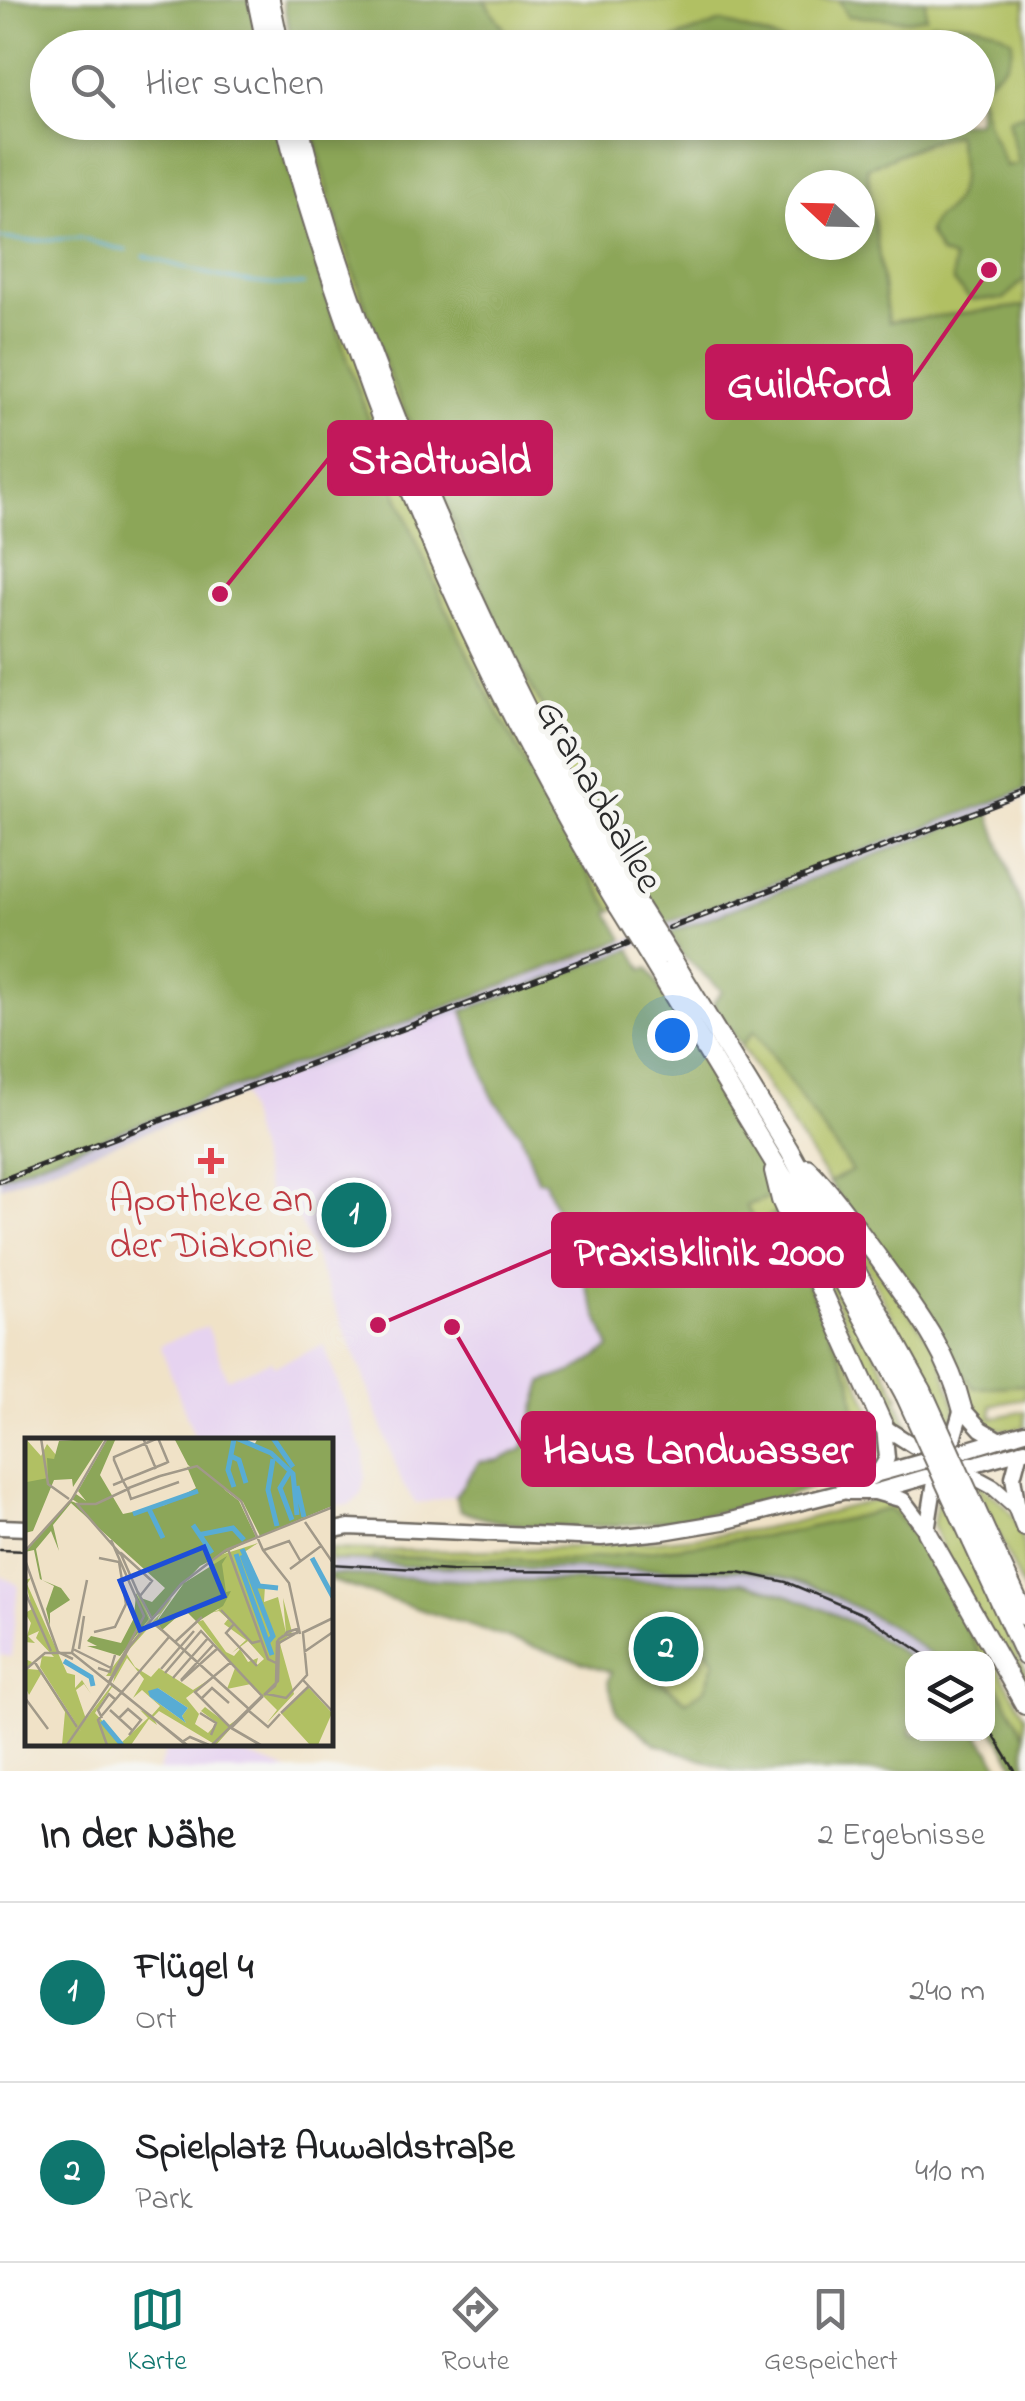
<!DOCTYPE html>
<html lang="de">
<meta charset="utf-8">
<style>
body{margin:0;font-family:"Indie Flower",sans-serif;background:#f6f6f6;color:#202124}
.controls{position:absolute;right:30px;bottom:30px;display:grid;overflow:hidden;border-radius:20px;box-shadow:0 5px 15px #0003}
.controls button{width:90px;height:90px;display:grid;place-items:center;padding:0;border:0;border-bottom:2px solid #e0e0e0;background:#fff;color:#202124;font:50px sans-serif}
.compass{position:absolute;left:785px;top:170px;width:90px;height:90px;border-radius:50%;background:#fff;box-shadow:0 5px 15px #0003;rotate:292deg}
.you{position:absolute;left:672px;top:1035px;width:35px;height:35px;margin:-25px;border:8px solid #fff;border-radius:50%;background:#1a73e8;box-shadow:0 0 0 15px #1a73e833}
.badge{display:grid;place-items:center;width:65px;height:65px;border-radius:50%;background:#0f766e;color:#fff;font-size:32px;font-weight:700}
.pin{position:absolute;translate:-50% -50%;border:5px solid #fff;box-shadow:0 2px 10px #0006}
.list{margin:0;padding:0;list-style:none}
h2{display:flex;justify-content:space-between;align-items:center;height:130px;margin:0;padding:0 40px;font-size:42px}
h2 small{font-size:32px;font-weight:400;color:#757577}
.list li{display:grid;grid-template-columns:65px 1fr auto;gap:30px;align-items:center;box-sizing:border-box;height:180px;padding:0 40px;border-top:2px solid #e0e0e0}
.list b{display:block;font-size:38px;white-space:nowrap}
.list p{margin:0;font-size:32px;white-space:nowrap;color:#757577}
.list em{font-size:32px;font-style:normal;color:#757577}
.icon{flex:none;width:55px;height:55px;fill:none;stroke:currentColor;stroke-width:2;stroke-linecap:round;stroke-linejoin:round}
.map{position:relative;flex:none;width:1025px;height:1771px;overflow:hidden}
.search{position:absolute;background:#fff;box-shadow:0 5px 15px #0003;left:30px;right:30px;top:30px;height:110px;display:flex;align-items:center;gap:25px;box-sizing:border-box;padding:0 35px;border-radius:55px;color:#757577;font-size:38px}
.sheet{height:490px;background:#fff}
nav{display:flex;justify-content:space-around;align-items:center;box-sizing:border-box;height:140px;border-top:2px solid #e0e0e0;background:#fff;font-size:28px;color:#757577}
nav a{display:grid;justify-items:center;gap:5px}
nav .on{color:#0f766e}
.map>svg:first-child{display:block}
.built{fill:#e6d3f0}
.industrial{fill:#c8c0d8}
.green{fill:#b1c063;stroke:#6e7647;stroke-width:2.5}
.forest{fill:#8ca659;stroke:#5c6842;stroke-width:2.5;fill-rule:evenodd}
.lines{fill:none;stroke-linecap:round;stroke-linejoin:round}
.stream{stroke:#58acd4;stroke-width:2.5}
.secondary-casing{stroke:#706b62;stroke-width:19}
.trunk-casing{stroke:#706b62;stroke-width:22}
.secondary{stroke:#fff;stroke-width:14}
.trunk{stroke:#fff;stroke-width:18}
.tram{stroke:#2b2b2b;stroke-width:2.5}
.rail-casing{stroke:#2b2b2b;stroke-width:6}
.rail{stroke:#f6f6f2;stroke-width:2.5;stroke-dasharray:8;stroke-linecap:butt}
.trunk-bridge-casing{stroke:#706b62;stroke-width:22;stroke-linecap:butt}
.trunk-bridge{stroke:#fff;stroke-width:18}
.health-dot{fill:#e0444e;stroke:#f6f6f2;stroke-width:4}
.labels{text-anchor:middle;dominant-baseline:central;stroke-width:10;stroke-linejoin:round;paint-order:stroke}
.street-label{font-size:40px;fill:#2b2b2b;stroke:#f6f6f2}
.health-label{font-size:40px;fill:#be3a42;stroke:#f6f6f2}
.inset-river{fill:none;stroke:#58acd4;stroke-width:5}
.inset-road{fill:none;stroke:#a19989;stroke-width:2.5}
.view{fill:#1d4ed8;fill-opacity:0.15;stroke:#1d4ed8;stroke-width:5}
.inset-edge{fill:none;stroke:#2b2b2b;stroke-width:5}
.leader{fill:none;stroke:#c2185b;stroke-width:4}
.callout-dot{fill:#c2185b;stroke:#f6f6f2;stroke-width:4}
.callout{fill:#c2185b;stroke:#c2185b;stroke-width:4}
.callout-label{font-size:42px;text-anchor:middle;font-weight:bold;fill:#fff}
</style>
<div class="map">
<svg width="1025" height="1771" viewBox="0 0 1025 1771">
<rect width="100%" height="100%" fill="#f6f6f2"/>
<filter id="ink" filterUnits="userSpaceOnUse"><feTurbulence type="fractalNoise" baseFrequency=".01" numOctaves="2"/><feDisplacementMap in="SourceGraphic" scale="20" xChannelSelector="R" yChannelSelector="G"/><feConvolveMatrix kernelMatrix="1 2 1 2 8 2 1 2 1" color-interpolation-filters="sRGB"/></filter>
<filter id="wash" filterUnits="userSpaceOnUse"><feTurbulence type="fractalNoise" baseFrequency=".0048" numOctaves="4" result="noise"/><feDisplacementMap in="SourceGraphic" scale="40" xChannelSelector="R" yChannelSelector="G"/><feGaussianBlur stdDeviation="2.25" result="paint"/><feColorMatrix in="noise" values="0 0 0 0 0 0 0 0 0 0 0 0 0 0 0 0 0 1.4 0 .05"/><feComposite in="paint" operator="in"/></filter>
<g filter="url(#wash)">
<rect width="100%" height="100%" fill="#f0e2c7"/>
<path class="built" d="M 463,1011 L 491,1094 L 521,1135 L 544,1180 L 611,1348 L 574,1371 L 543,1382 L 523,1449 L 499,1460 L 480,1462 L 455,1496 L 416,1504 L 403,1485 L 362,1372 L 301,1224 L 289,1206 L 268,1193 L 243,1095 Z
M 207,1326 L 227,1378 L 271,1361 L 274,1366 L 324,1345 L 364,1454 L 365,1476 L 361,1495 L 350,1505 L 330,1505 L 330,1441 L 196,1441 L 160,1345 Z
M 0,1575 L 18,1585 L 11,1657 L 0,1655 Z
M 168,1744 L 215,1744 L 289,1771 L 158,1771 Z"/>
<path class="industrial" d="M 1025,790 L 1025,798 L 0,1187 L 0,1177 Z
M 330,1560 L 510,1568 L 747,1570 L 794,1580 L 826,1592 L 893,1627 L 936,1658 L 912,1660 L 825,1609 L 774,1590 L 741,1582 L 455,1580 L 330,1574 Z"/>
<path class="green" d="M 484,0 L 1025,0 L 1025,306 L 888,322 L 866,168 L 978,122 L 978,48 L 799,47 L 722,22 L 652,47 L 526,47 L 513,42 Z
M 276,123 L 311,123 L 334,213 L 389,375 L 503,636 L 639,881 L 645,897 L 612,911 C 562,828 513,745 470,659 C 386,489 325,306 276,123 Z
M 754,1030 L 853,1172 L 829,1182 L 741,1046 Z
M 785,1190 L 899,1397 L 896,1399 L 913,1438 L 892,1423 Z
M 775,1195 L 879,1428 L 883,1451 L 869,1464 L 841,1473 L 869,1455 L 867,1439 L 855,1414 L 851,1379 L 776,1214 L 757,1226 L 745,1205 Z
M 827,1199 L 938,1351 L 956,1409 L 950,1430 L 867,1268 Z
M 956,1364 L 975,1388 L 1025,1385 L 1025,1399 L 991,1405 L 992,1418 L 1025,1411 L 1025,1427 C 973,1440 969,1405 956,1364 Z
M 975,1481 C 1025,1516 1025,1534 1025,1593 Z
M 939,1490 L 1025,1670 L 1025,1695 L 943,1551 L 933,1524 Z
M 886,1499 L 906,1508 L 1025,1715 L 1025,1735 L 988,1669 L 988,1658 L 982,1658 L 909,1529 L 888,1509 L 786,1533 L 572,1561 L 373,1557 L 372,1561 L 330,1560 L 330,1549 C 477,1554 621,1549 767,1528 C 807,1522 845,1504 886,1499 Z
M 700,1640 L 715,1661 L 705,1689 L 686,1701 L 656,1678 C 670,1666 683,1647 700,1640 Z"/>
<path class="forest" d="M 0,0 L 250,0 L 259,47 L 48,48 L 48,122 L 276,123 C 325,306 386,488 470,659 C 513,745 562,828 612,911 L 609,913 L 624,939 L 0,1177 Z
M 283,0 L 484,0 L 513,42 L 526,47 L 292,47 Z
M 839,0 L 925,0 L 926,17 L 908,20 L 848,16 Z
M 722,22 L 799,47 L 652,47 Z
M 933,22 C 962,23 988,21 1012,40 C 1014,64 994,74 978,89 L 988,125 L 1006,166 L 1018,163 L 1008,119 L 1025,114 L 1025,279 L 1004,299 L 971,300 L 953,282 L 953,259 L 940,254 L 928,232 C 936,212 938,220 949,207 C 967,187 961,158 956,134 L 929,141 L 867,168 L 888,322 L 1025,306 L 1025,790 L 664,924 L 503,636 L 389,375 L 334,213 L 311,123 L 978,122 L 978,48 L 901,47 L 901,40 ZM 800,185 L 860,185 L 860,245 L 800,245 Z
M 989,812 L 1025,917 L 1025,1385 L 974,1388 L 956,1364 L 829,1182 L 852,1171 L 754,1031 L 741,1046 L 713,1003 L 722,991 L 682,955 L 669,933 Z
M 631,949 L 643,970 L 648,968 L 741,1124 L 775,1195 L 746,1206 L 757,1225 L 775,1213 L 851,1379 L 855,1414 L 867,1439 L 869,1455 C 851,1467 834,1478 815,1486 C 731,1518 543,1547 460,1510 L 455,1496 L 479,1462 L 499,1460 L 523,1449 L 543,1382 L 574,1371 L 610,1348 L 545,1181 L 538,1180 L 521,1135 L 491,1095 L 463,1011 Z
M 888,1509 C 921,1530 961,1621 982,1658 L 936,1658 L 893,1627 L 826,1592 L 794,1580 L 747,1570 L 510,1568 L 402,1566 L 372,1561 L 373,1557 L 572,1561 L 786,1533 Z
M 330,1574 L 455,1580 L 741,1582 C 802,1597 861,1622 912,1660 L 912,1734 L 979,1734 L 1003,1771 L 735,1771 L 656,1744 L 617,1713 L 608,1681 L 611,1672 L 330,1580 ZM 699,1640 L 715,1661 L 705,1689 L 686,1701 L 656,1678 C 670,1666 683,1646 699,1640 Z
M 988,1669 L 1025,1735 L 1025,1771 L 1019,1771 L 988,1721 Z"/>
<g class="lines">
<path class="stream" d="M 0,238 L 30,241 L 78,238 L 127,251
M 144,256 C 196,271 250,289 304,284"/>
</g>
</g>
<g filter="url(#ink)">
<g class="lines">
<defs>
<path id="secondary" d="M 962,1408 L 981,1429 L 1000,1440
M 884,1427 L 914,1446
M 953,1439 L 962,1408
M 959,1452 L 1025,1432
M 967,1466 L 1025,1450
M 878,1474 L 887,1458 L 884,1427
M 969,1474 L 993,1487 L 1018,1509
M 848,1492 L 874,1492 L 926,1477
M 875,1492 L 903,1500 L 927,1532
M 1018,1508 L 1013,1477 L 1020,1451
M 0,1527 L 28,1528
M 330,1531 L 349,1527 L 601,1538 L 663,1532 L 723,1522 L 842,1492 L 878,1474 L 921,1462
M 927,1531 L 934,1487"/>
<path id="trunk" d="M 257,0 L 267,48
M 270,0 L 280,48
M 285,122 C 304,201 331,277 358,354 C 426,548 512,731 619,907
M 298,122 C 329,248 375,370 425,488 C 485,631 552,770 635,901
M 672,959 L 789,1150 L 922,1390
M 655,965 L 819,1236 L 905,1395
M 807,1168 C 835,1196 856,1228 879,1259 C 913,1307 948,1350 962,1408
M 774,1171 L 781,1200 L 884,1427
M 1018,1509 L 1025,1527
M 927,1532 L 1025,1705
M 987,1534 L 1025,1616
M 972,1541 L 1025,1656"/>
</defs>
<use href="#secondary" class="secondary-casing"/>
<use href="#trunk" class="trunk-casing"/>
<use href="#secondary" class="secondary"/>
<use href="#trunk" class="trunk"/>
<path class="tram" d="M 0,1550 L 28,1551
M 330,1564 L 452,1571 L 739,1572 L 786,1582 L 865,1615 L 930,1658
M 988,1726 L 1015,1771"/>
<defs>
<path id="rail" d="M 670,928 L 1025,793
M 0,1181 L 627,944"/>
</defs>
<use href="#rail" class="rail-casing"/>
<use href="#rail" class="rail"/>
<defs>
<path id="trunk-bridge" d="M 635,901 L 672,959
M 619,907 L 655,965
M 922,1390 L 987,1534
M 905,1395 L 972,1541"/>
</defs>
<use href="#trunk-bridge" class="trunk-bridge-casing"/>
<use href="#trunk-bridge" class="trunk-bridge"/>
</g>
</g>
<path class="health-dot" d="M206 1146h10v10h10v10h-10v10h-10v-10h-10v-10h10z"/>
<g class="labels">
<g class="street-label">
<text transform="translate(597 797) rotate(60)">Granadaallee</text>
</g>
<g class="health-label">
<text x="211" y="1201">Apotheke an<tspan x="211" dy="46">der Diakonie</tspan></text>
</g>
</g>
<g transform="translate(25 1438)">
<rect width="308" height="308" fill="#f0e2c7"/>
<path d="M 0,0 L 16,18 L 22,6 L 31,17 L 22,41 L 4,45 L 1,55 ZM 233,105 L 218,115 L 233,149 L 240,148 L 239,164 L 253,159 L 261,195 L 258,160 L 267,194 L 255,206 L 269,256 L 241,286 L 252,272 L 226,246 L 202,251 L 210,230 L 172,184 L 178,182 L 201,214 L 209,218 L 215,211 L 223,224 L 233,220 L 231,228 L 239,221 L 223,203 L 207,215 L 221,202 L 199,186 L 203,181 L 194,173 L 184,175 L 194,172 L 181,158 L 193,153 L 186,120 ZM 6,140 L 2,146 L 42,235 L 50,237 L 50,250 L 57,242 L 66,256 L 59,246 L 51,252 L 61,281 L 87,247 L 95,254 L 87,249 L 70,275 L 97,304 L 123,280 L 115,272 L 127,277 L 135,268 L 117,252 L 108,260 L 119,241 L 102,220 L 88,245 L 91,231 L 86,238 L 81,238 L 124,181 L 116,167 L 108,143 L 126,183 L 125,186 L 136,175 L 128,180 L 125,178 L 147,160 L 133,180 L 136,193 L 127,186 L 101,215 L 110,229 L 126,239 L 134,230 L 168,252 L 188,239 L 161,260 L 174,276 L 170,286 L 183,295 L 192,285 L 176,273 L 180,269 L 204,287 L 217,278 L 191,307 L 134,273 L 128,279 L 132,287 L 124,281 L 106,307 L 37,307 L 40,274 L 22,245 L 16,236 L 4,257 L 0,248 L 0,221 L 7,224 L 3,231 L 15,232 L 57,295 L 15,229 L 17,218 L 29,219 L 11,200 L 14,193 L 3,198 L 10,205 L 0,204 L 6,185 L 0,175 L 7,171 L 0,142 ZM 133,250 L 163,270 L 157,278 L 161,285 L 125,259 ZM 283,249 L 307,275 L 293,307 L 285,307 L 256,275 Z" fill="#b1c063" fill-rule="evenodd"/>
<path d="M 80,0 L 48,49 L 47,41 L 29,42 L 8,93 L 0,95 L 2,44 L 23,40 L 22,20 L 29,21 L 34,3 ZM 83,0 L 91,0 L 75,37 L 98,76 L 140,67 L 171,50 L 162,29 L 153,30 L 169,28 L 214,63 L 231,99 L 175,128 L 127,179 L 116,160 L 127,164 L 140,150 L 46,65 L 28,87 L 34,113 L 26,93 L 11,111 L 17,142 L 36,150 L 45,162 L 25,175 L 25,188 L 21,171 L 29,148 L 15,141 L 9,112 L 0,114 L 46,63 L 56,67 L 47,61 L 51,56 L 61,63 L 53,53 ZM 149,0 L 221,0 L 228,9 L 233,0 L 307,0 L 307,68 L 235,98 L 218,64 L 163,27 ZM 202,118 L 197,126 L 201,154 L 206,153 L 198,168 L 172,184 L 160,172 L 137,192 L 132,183 L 159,145 ZM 111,155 L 124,181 L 95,218 L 62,208 L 72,208 L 62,203 L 66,198 L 96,205 L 109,180 Z" fill="#8ca659"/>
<path d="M 133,250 L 163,270 L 157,278 L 161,285 L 125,259 L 123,253 Z" fill="#58acd4"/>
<path class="inset-river" d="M 211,0 L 246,15 L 268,36 L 272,77M 248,0 L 268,29M 209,1 L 203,32 L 209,49M 206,18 L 214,22 L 221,45M 248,21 L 243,52 L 252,88M 264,35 L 255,50 L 267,82M 272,48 L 279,79M 124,71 L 138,100M 108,76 L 173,53M 168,87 L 187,115M 173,97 L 208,90 L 219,102M 217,111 L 234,148 L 253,150M 211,116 L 247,217M 217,117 L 248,198 L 243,204M 287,120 L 308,159M 39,223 L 66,239 L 68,248M 77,283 L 97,307"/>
<path class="inset-road" d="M 16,0 L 23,46 L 44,61M 118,0 L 131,31M 135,38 L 172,28 L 216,63 L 238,112 L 264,145 L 275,196M 88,47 L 98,43 L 101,41 L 114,36 L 141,25 L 143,24 L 133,0 L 89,19 L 89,22 L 98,43 L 103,52 L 106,61 L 154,44M 101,51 L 135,38M 51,65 L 98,119M 53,66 L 71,66 L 105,50M 280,84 L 308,125M 86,102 L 119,178 L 84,244 L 161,307M 203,111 L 243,221 L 253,226M 201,112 L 308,69M 239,112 L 264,103 L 276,124M 0,113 L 47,61 L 82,0M 95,114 L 114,157M 96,115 L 127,143 L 115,158M 0,122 L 33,214 L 48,221M 265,131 L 296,108M 0,154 L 26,213M 113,154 L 127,181M 196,172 L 227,205 L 235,203M 128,184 L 225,272M 209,186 L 201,195 L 232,228M 69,194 L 90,189 L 101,166 L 94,124 L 74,120M 277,195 L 308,180M 150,204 L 177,179M 48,211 L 86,230M 54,211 L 59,178M 279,214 L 308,194M 47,215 L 62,142M 9,223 L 52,289M 73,230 L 85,234 L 90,217M 136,231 L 169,193M 0,232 L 20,215 L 47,215 L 162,307M 140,235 L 176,193 L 237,258M 148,240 L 183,200M 156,242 L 189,206M 278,242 L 308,274M 156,243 L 193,210M 85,244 L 105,208 L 156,146 L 201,112M 242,256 L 261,260 L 282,237 L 278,195M 239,257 L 250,248 L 251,245 L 252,205 L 254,201 L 259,198 L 262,194 L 272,191 L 272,195 L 262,197 L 260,197 L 259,198 L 258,198 L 254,201 L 252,204 L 251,245 L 239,257M 240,257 L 253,243 L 254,205 L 275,193M 0,260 L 23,291M 176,261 L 187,250 L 204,265M 85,272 L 108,293M 224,273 L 243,289 L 255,276M 175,275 L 191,285 L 186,297M 256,275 L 283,249M 77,280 L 73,272 L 84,256 L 91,262M 94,280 L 103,271 L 116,282 L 104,297M 205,289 L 170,254 L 206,224M 205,289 L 236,307M 157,304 L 165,299 L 184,307M 42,307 L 84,246M 82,307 L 73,282 L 144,199M 187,307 L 238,257M 235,307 L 206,290 L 238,258"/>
<path class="view" d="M 179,109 L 199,158 L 115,192 L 95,143 Z"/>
<rect width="308" height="308" class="inset-edge"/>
</g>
<path class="leader" d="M989 270L911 382M220 594L329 458M378 1325L553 1250M452 1327L523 1449"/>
<g class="callout-dot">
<circle cx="989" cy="270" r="10"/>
<circle cx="220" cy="594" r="10"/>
<circle cx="378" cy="1325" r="10"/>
<circle cx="452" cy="1327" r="10"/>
</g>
<g class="callout">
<rect x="707" y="346" width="204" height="72" rx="10"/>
<rect x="329" y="422" width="222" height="72" rx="10"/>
<rect x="553" y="1214" width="311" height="72" rx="10"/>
<rect x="523" y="1413" width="351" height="72" rx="10"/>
</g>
<g class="callout-label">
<text x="809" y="397">Guildford</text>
<text x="440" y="473">Stadtwald</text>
<text x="709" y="1265">Praxisklinik 2000</text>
<text x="698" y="1463">Haus Landwasser</text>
</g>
</svg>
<div class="controls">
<button><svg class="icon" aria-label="layers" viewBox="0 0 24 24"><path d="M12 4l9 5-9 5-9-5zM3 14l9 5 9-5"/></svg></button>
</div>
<svg class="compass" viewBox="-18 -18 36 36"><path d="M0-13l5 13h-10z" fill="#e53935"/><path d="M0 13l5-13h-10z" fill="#757577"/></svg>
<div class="you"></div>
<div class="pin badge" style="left:354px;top:1215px">1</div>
<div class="pin badge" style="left:666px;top:1649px">2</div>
<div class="search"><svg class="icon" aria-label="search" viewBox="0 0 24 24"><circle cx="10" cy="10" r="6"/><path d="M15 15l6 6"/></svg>Hier suchen</div>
</div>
<section class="sheet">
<h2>In der Nähe<small>2 Ergebnisse</small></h2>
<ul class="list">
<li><span class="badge">1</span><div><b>Flügel 4</b><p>Ort</p></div><em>240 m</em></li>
<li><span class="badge">2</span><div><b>Spielplatz Auwaldstraße</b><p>Park</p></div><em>410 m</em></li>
</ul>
</section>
<nav>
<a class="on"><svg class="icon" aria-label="map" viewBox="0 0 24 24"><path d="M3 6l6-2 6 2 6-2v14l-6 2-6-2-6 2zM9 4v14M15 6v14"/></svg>Karte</a>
<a><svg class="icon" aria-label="directions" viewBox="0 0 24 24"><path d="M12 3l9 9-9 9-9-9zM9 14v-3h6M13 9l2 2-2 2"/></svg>Route</a>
<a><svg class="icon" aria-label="saved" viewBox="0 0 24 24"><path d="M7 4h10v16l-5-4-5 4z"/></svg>Gespeichert</a>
</nav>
